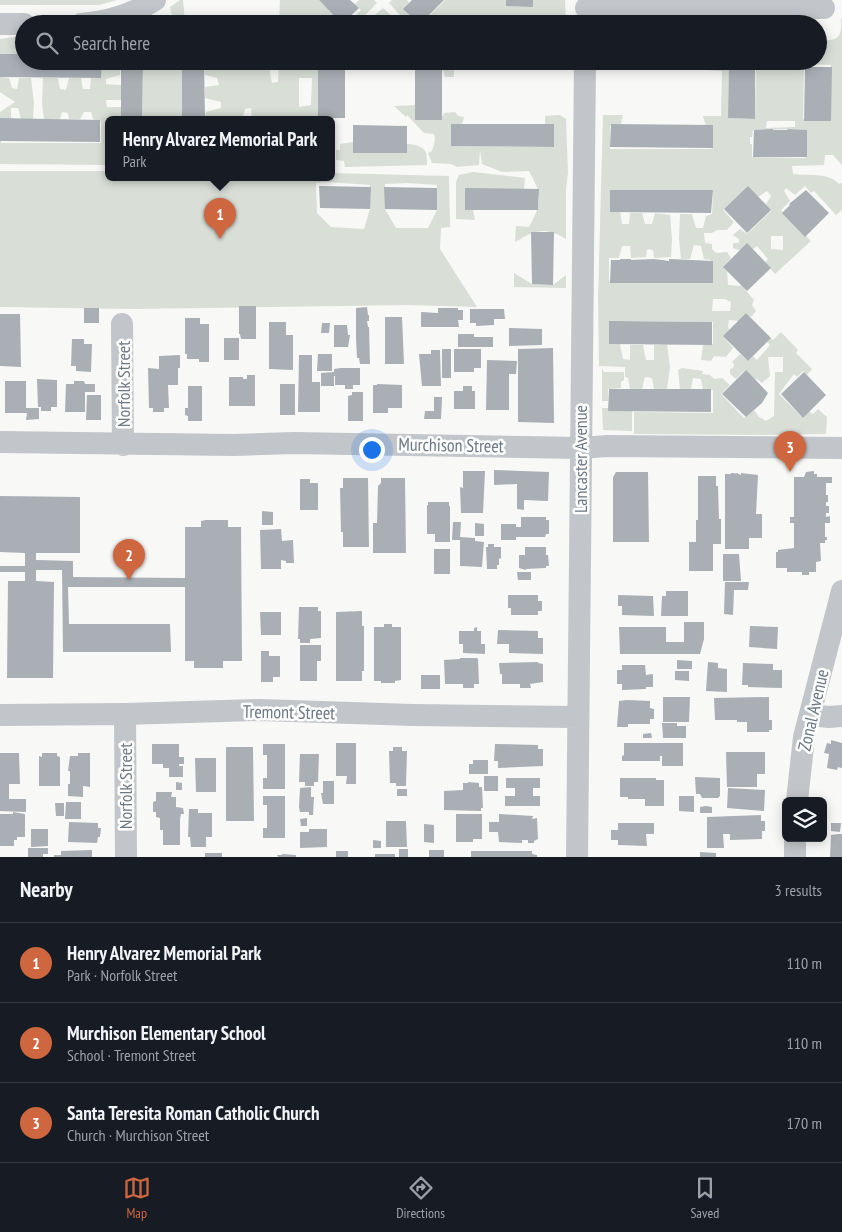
<!DOCTYPE html>
<meta charset="utf-8">
<style>
body{margin:0;font-family:"PT Sans Narrow",sans-serif;background:#20242c;color:#f1f3f6}
.controls{position:absolute;right:15px;bottom:15px;display:grid;overflow:hidden;border-radius:8px;box-shadow:0 2px 12px #0003}
.controls button{width:45px;height:45px;display:grid;place-items:center;padding:0;border:0;border-bottom:1px solid #363941;background:#171b24;color:#f1f3f6;font:25px sans-serif}
.you{position:absolute;left:371px;top:449px;width:18px;height:18px;margin:-12px;border:4px solid #fff;border-radius:50%;background:#1a73e8;box-shadow:0 0 0 8px #1a73e833}
.badge{display:grid;place-items:center;width:32px;height:32px;border-radius:50%;background:#ce6740;color:#fff;font-size:16px;font-weight:700}
.pin{position:absolute;translate:-50% -41px;filter:drop-shadow(0 1px 2px #0008)}
.pin::after{content:'';position:absolute;top:26px;width:18px;height:15px;background:inherit;clip-path:polygon(0 0,100% 0,50% 100%)}
.popup{position:absolute;left:105px;top:116px;width:230px;height:65px;box-sizing:border-box;display:grid;place-content:center;border-radius:8px;background:#171b24;filter:drop-shadow(0 1px 4px #0005);font-size:16px;white-space:nowrap;color:#9ea1a6}
.popup b{font-size:19px;color:#f1f3f6}
.popup::after{content:'';position:absolute;left:50%;top:100%;margin-left:-10px;border:10px solid transparent;border-top-color:#171b24}
.list{margin:0;padding:0;list-style:none}
h2{display:flex;justify-content:space-between;align-items:center;height:65px;margin:0;padding:0 20px;font-size:21px}
h2 small{font-size:16px;font-weight:400;color:#9ea1a6}
.list li{display:grid;grid-template-columns:32px 1fr auto;gap:15px;align-items:center;box-sizing:border-box;height:80px;padding:0 20px;border-top:1px solid #363941}
.list b{display:block;font-size:19px;white-space:nowrap}
.list p{margin:0;font-size:16px;white-space:nowrap;color:#9ea1a6}
.list em{font-size:16px;font-style:normal;color:#9ea1a6}
.icon{flex:none;width:28px;height:28px;fill:none;stroke:currentColor;stroke-width:2;stroke-linecap:round;stroke-linejoin:round}
.map{position:relative;flex:none;width:842px;height:857px;overflow:hidden}
.search{position:absolute;background:#171b24;box-shadow:0 2px 12px #0003;left:15px;right:15px;top:15px;height:55px;display:flex;align-items:center;gap:12px;box-sizing:border-box;padding:0 18px;border-radius:28px;color:#9ea1a6;font-size:19px}
.sheet{height:305px;background:#171b24}
nav{display:flex;justify-content:space-around;align-items:center;box-sizing:border-box;height:70px;border-top:1px solid #363941;background:#171b24;font-size:14px;color:#9ea1a6}
nav a{display:grid;justify-items:center;gap:2px}
nav .on{color:#ce6740}
.map>svg:first-child{display:block}
.green{fill:#d9ded7;fill-rule:evenodd}
.building{fill:#a9afb5}
.lines{fill:none;stroke-linecap:round;stroke-linejoin:round}
.minor{stroke:#c2c5c9;stroke-width:22}
.labels{text-anchor:middle;dominant-baseline:central;stroke-width:5;stroke-linejoin:round;paint-order:stroke}
.street-label{font-size:18px;fill:#6b7783;stroke:#fff}
</style>
<div class="map">
<svg width="842" height="857" viewBox="0 0 842 857">
<rect width="100%" height="100%" fill="#f8f8f6"/>
<path class="green" d="M 0,0 L 117,0 L 99,5 L 0,5 Z
M 180,0 L 183,0 L 185,22 L 224,24 L 176,24 L 178,22 L 171,13 L 170,7 Z
M 280,0 L 319,0 L 343,24 L 243,24 L 279,23 Z
M 359,0 L 374,0 L 377,3 L 363,17 L 367,22 L 383,8 L 396,20 L 400,15 L 389,3 L 392,0 L 407,0 L 409,2 L 406,8 L 421,24 L 445,0 L 565,0 L 566,24 L 347,24 L 361,10 L 355,4 Z
M 601,16 L 816,19 L 817,24 L 602,24 Z
M 841,19 L 842,19 L 842,165 L 833,155 L 825,155 L 824,165 L 792,166 L 793,174 C 807,176 829,172 839,184 L 842,183 L 842,210 L 836,215 L 814,191 L 811,193 L 805,186 L 795,195 L 786,188 L 784,191 L 790,201 L 781,210 L 811,241 L 775,274 L 765,262 L 768,259 L 757,246 C 750,252 741,252 733,248 L 733,243 L 739,243 L 739,239 L 733,235 L 740,229 L 747,234 L 771,211 L 766,204 L 771,196 L 767,191 L 758,197 L 748,187 L 723,210 L 734,222 L 727,230 L 717,230 L 712,233 L 704,233 L 705,243 L 712,244 L 712,249 L 716,253 L 727,252 L 731,258 L 723,267 L 727,271 L 728,285 L 742,286 L 754,300 L 752,305 L 756,311 L 751,317 L 746,313 L 739,321 L 729,320 L 728,327 L 730,330 L 723,336 L 733,348 L 726,357 L 714,356 L 711,361 L 701,360 L 703,345 L 713,344 L 713,322 L 625,321 L 610,344 L 620,344 L 623,359 L 630,360 L 630,345 L 643,345 L 646,360 L 654,360 L 654,345 L 667,344 L 670,367 L 667,389 L 654,389 L 652,378 L 645,377 L 642,389 L 630,389 L 628,378 L 625,377 L 625,367 L 599,366 L 598,300 L 603,115 L 623,115 L 621,124 L 610,126 L 610,149 L 712,149 C 714,135 706,130 703,116 L 721,116 L 722,71 L 704,70 L 703,61 L 818,61 L 818,40 C 838,41 842,39 841,19 ZM 729,64 L 756,64 L 755,119 L 728,118 ZM 804,64 L 831,65 L 830,120 L 818,121 L 803,119 ZM 767,121 L 795,121 L 795,127 L 766,128 ZM 795,129 L 807,131 L 806,158 L 752,157 L 752,144 L 750,144 L 750,137 L 752,137 L 753,130 ZM 611,190 L 713,191 L 712,214 L 706,216 L 703,228 L 696,228 L 692,214 L 680,214 L 679,239 L 681,259 L 690,259 L 694,245 L 701,246 L 704,259 L 711,260 L 711,282 L 626,283 L 609,281 L 609,258 L 619,258 L 622,246 L 630,246 L 631,258 L 646,257 L 647,249 L 653,250 L 654,258 L 671,257 L 672,239 L 670,215 L 655,213 L 652,224 L 645,224 L 642,213 L 630,213 L 629,224 L 622,224 L 620,212 L 611,212 ZM 771,236 L 783,236 L 783,250 L 771,249 ZM 713,299 L 725,299 L 731,302 L 730,311 L 712,311 Z
M 15,37 L 24,38 L 24,54 L 0,71 L 0,39 Z
M 100,61 L 221,61 L 223,68 L 229,68 L 229,61 L 244,61 L 245,69 L 252,69 L 252,61 L 268,61 L 272,83 L 278,82 L 279,61 L 293,61 L 293,66 L 300,67 L 301,61 L 334,61 L 321,118 L 332,118 L 334,136 L 331,136 L 331,120 L 278,120 L 271,118 L 270,120 L 252,120 L 251,108 L 245,109 L 242,120 L 228,120 L 228,118 L 223,117 L 222,120 L 142,120 L 143,63 L 121,62 L 120,75 L 106,79 L 106,84 L 121,85 L 121,100 L 106,100 L 107,107 L 121,107 L 121,120 L 109,120 L 109,124 L 106,125 L 106,131 L 109,131 L 109,165 L 0,164 L 0,112 L 15,102 L 0,92 L 0,77 L 9,78 L 12,88 L 17,89 L 19,78 L 31,78 L 34,103 L 33,119 L 21,119 L 18,108 L 11,108 L 11,119 L 1,122 L 1,143 L 101,143 L 101,122 L 93,119 L 91,112 L 84,112 L 80,119 L 69,119 L 68,113 L 62,112 L 60,119 L 44,119 L 42,103 L 43,78 L 58,78 L 60,89 L 66,90 L 69,78 L 81,78 L 83,89 L 90,89 L 91,78 L 100,78 ZM 204,65 L 205,75 L 217,78 L 219,85 L 205,87 L 205,98 L 221,102 L 221,108 L 206,112 L 205,117 L 183,116 ZM 299,78 L 312,78 L 311,105 L 299,107 Z
M 430,61 L 464,61 L 465,66 L 454,65 L 454,77 L 445,77 L 442,66 L 429,66 Z
M 603,61 L 623,61 L 624,70 L 603,69 Z
M 631,61 L 646,61 L 647,70 L 630,70 Z
M 655,61 L 672,61 L 673,69 L 654,70 Z
M 681,61 L 695,61 L 695,70 L 680,70 Z
M 417,105 L 441,119 L 444,113 L 455,112 L 458,116 L 464,117 L 462,124 L 452,124 L 452,146 L 554,147 L 545,125 L 545,116 L 560,115 L 566,119 L 568,173 L 566,189 L 566,239 C 545,226 535,230 515,242 L 516,226 L 529,227 C 543,202 542,195 529,171 L 502,172 L 482,164 L 480,150 L 479,165 L 457,167 L 451,164 L 432,163 L 428,153 L 432,151 C 434,145 436,140 434,134 L 424,133 L 407,115 L 406,117 L 394,106 Z
M 353,142 L 355,151 C 369,149 420,135 426,153 C 427,156 427,161 427,165 L 345,167 L 344,161 L 336,160 L 336,150 L 340,150 L 340,144 Z
M 0,171 L 109,171 L 109,178 L 331,178 L 331,173 L 449,176 L 450,227 L 441,228 L 440,249 L 477,307 L 407,305 L 134,309 L 0,307 ZM 329,182 L 370,185 L 370,209 L 364,229 L 331,227 L 317,213 L 316,183 ZM 407,183 L 437,185 L 437,210 L 428,228 L 396,228 L 385,209 L 385,184 Z
M 473,172 L 525,178 L 524,189 L 465,189 L 465,209 L 473,210 L 475,220 L 456,219 L 456,182 L 459,175 Z
M 514,273 L 532,284 L 553,285 L 566,275 L 566,288 L 514,287 Z
M 781,332 L 798,350 L 796,353 L 812,369 L 807,375 L 803,371 L 797,377 L 794,374 L 779,394 L 803,418 L 809,411 L 813,414 L 818,409 L 827,417 L 826,434 L 760,435 L 634,434 L 634,412 L 713,413 L 713,390 L 703,390 L 701,379 L 693,378 L 691,389 L 680,389 L 678,370 L 682,368 L 703,371 L 702,374 L 710,375 L 714,379 L 722,378 L 730,385 L 721,394 L 744,418 L 754,410 L 759,417 L 766,421 L 774,416 L 775,372 L 783,372 L 783,357 L 768,357 L 770,376 L 762,383 L 757,379 L 755,380 L 745,370 L 736,379 L 730,374 L 730,369 L 733,368 L 734,364 L 732,362 L 740,354 L 748,361 L 753,356 L 757,360 L 770,345 L 767,342 L 771,338 L 773,340 Z
M 602,368 L 604,372 L 624,372 L 624,380 L 621,382 L 621,388 L 608,389 L 608,401 L 602,401 Z
M 602,408 L 608,408 L 608,411 L 632,411 L 632,431 L 603,430 Z"/>
<path class="building" d="M 319,0 L 350,0 L 359,8 L 342,24 Z
M 412,0 L 444,0 L 420,24 L 403,9 Z
M 506,0 L 533,0 L 533,7 L 506,6 Z
M 0,54 L 24,54 L 24,61 L 102,61 L 101,78 L 0,77 Z
M 121,63 L 143,63 L 142,120 L 121,120 Z
M 182,63 L 204,63 L 205,117 L 182,117 Z
M 318,64 L 345,64 L 345,118 L 318,118 Z
M 729,64 L 755,65 L 755,119 L 728,118 Z
M 415,66 L 442,66 L 442,120 L 415,120 Z
M 805,67 L 832,67 L 831,121 L 804,121 Z
M 0,118 L 100,120 L 100,142 L 0,141 Z
M 451,124 L 554,124 L 554,147 L 451,146 Z
M 611,124 L 713,125 L 713,148 L 610,147 Z
M 353,125 L 407,126 L 407,153 L 353,153 Z
M 773,129 L 773,130 L 787,130 L 788,129 L 807,130 L 807,157 L 753,157 L 754,130 Z
M 319,186 L 371,187 L 370,209 L 320,208 Z
M 748,186 L 771,210 L 747,233 L 724,209 Z
M 384,187 L 437,188 L 437,210 L 385,209 Z
M 465,188 L 539,189 L 538,210 L 465,210 Z
M 610,190 L 713,190 L 711,213 L 610,212 Z
M 806,190 L 829,213 L 805,237 L 782,213 L 790,205 L 789,204 Z
M 531,232 L 554,232 L 553,285 L 532,284 Z
M 747,243 L 771,268 L 747,291 L 723,267 Z
M 620,259 L 631,259 L 631,260 L 654,259 L 669,261 L 669,259 L 713,261 L 713,283 L 610,283 L 611,260 L 620,260 Z
M 239,306 L 256,306 L 256,339 L 241,339 L 240,334 L 239,334 Z
M 367,307 L 368,315 L 369,315 L 369,321 L 367,321 L 368,327 L 369,327 L 370,364 L 360,364 L 359,358 L 357,358 L 356,339 L 356,308 Z
M 84,308 L 99,308 L 99,323 L 84,323 Z
M 438,308 L 458,308 L 458,310 L 463,310 L 463,320 L 458,320 L 459,327 L 421,327 L 421,312 L 438,313 Z
M 470,309 L 504,309 L 505,319 L 494,319 L 494,325 L 476,326 L 476,323 L 470,323 Z
M 746,313 L 771,338 L 748,361 L 723,336 Z
M 0,314 L 20,314 L 21,367 L 0,366 Z
M 385,317 L 402,317 L 404,364 L 385,364 Z
M 185,318 L 200,318 L 200,324 L 209,324 L 209,362 L 199,362 L 199,359 L 187,359 L 187,354 L 185,354 Z
M 609,321 L 712,322 L 712,345 L 609,344 Z
M 269,322 L 286,322 L 286,335 L 293,335 L 293,370 L 269,369 Z
M 322,323 L 330,323 L 329,333 L 321,333 Z
M 334,325 L 347,325 L 348,335 L 350,335 L 348,347 L 334,347 Z
M 509,328 L 542,329 L 542,345 L 509,346 Z
M 458,334 L 474,334 L 474,337 L 493,337 L 493,347 L 458,347 Z
M 224,338 L 239,338 L 239,360 L 224,360 Z
M 72,339 L 84,339 L 84,344 L 92,344 L 91,372 L 76,371 L 76,366 L 71,366 Z
M 553,348 L 554,423 L 518,422 L 518,349 Z
M 442,349 L 451,349 L 451,378 L 442,378 Z
M 454,349 L 481,349 L 481,368 L 474,368 L 474,372 L 454,372 Z
M 431,350 L 440,350 L 441,386 L 422,386 L 419,354 L 431,354 Z
M 318,354 L 332,354 L 332,371 L 317,371 Z
M 180,355 L 180,368 L 178,368 L 178,385 L 168,385 L 169,408 L 164,408 L 164,412 L 153,412 L 153,408 L 149,408 L 148,368 L 159,369 L 159,356 Z
M 299,355 L 312,355 L 312,382 L 320,382 L 320,412 L 298,412 Z
M 487,360 L 517,361 L 516,374 L 509,374 L 509,410 L 486,410 Z
M 341,368 L 360,368 L 360,385 L 353,385 L 353,389 L 345,389 L 345,385 L 335,385 L 335,376 L 334,376 L 334,386 L 321,386 L 321,373 L 334,372 L 334,369 Z
M 746,370 L 768,393 L 762,403 L 746,417 L 722,394 Z
M 804,372 L 826,395 L 803,418 L 781,394 Z
M 247,375 L 255,375 L 255,406 L 229,406 L 229,377 L 243,377 L 243,379 L 247,379 Z
M 37,379 L 57,380 L 57,407 L 51,407 L 51,411 L 41,411 L 41,407 L 38,407 Z
M 5,381 L 26,381 L 26,408 L 39,408 L 39,419 L 26,420 L 27,413 L 5,413 Z
M 74,381 L 84,381 L 85,384 L 95,384 L 95,392 L 85,392 L 85,412 L 65,412 L 66,384 L 74,384 Z
M 280,384 L 295,384 L 295,415 L 280,415 Z
M 377,384 L 402,385 L 402,408 L 388,408 L 388,413 L 373,413 L 373,385 L 377,385 Z
M 188,386 L 202,386 L 202,421 L 188,421 L 188,416 L 185,415 L 185,408 L 188,408 Z
M 463,386 L 472,386 L 472,391 L 475,391 L 475,409 L 454,409 L 454,391 L 463,391 Z
M 609,389 L 711,389 L 711,412 L 608,411 Z
M 352,392 L 363,392 L 363,421 L 348,421 L 348,396 L 352,395 Z
M 87,395 L 101,395 L 101,420 L 86,420 Z
M 434,397 L 442,397 L 441,419 L 424,419 L 425,411 L 434,411 Z
M 494,470 L 549,472 L 548,501 L 524,500 L 524,510 L 517,509 L 517,484 L 494,485 Z
M 463,471 L 485,471 L 483,513 L 461,513 L 460,487 L 463,488 Z
M 814,471 L 814,474 L 817,474 L 817,477 L 832,477 L 832,483 L 826,483 L 826,495 L 828,495 L 828,502 L 826,502 L 826,506 L 829,506 L 829,513 L 826,513 L 826,517 L 830,516 L 830,523 L 825,523 L 825,537 L 827,537 L 827,540 L 825,540 L 825,543 L 820,543 L 821,561 L 816,562 L 816,572 L 809,572 L 809,575 L 802,575 L 802,572 L 787,572 L 787,568 L 776,568 L 776,552 L 778,552 L 778,550 L 794,548 L 794,523 L 790,523 L 790,517 L 794,517 L 794,477 L 804,477 L 806,472 Z
M 616,472 L 648,472 L 649,542 L 613,542 L 613,477 Z
M 731,473 L 735,473 L 734,474 L 737,473 L 741,475 L 741,473 L 758,475 L 756,514 L 762,514 L 762,538 L 749,538 L 749,549 L 725,549 L 725,474 L 731,474 Z
M 698,476 L 716,476 L 716,486 L 718,486 L 719,519 L 721,519 L 721,544 L 713,544 L 713,571 L 689,571 L 689,542 L 696,542 L 696,520 L 698,520 Z
M 343,478 L 368,478 L 369,547 L 343,547 L 343,532 L 341,532 L 340,488 L 343,488 Z
M 381,478 L 405,478 L 406,553 L 373,553 L 373,523 L 377,523 L 378,486 L 381,483 Z
M 300,479 L 310,479 L 310,483 L 318,483 L 318,510 L 300,510 Z
M 0,496 L 80,497 L 80,553 L 36,553 L 36,560 L 73,561 L 73,577 L 185,578 L 185,527 L 201,527 L 201,521 L 206,520 L 228,520 L 228,527 L 241,527 L 242,661 L 223,661 L 223,668 L 194,668 L 194,661 L 185,661 L 185,587 L 68,587 L 69,624 L 170,624 L 171,652 L 63,652 L 62,570 L 36,570 L 36,581 L 54,582 L 53,678 L 7,678 L 8,581 L 25,581 L 25,572 L 0,572 L 0,566 L 25,566 L 25,553 L 0,552 Z
M 428,502 L 449,502 L 449,506 L 450,506 L 450,542 L 435,542 L 435,534 L 427,534 L 427,505 L 428,505 Z
M 262,511 L 273,512 L 273,525 L 262,525 Z
M 521,517 L 546,517 L 546,520 L 549,520 L 549,534 L 546,534 L 545,537 L 516,537 L 516,540 L 501,540 L 501,524 L 516,524 L 516,527 L 521,527 Z
M 453,522 L 461,522 L 460,537 L 475,538 L 475,541 L 484,542 L 482,567 L 460,566 L 460,540 L 452,540 Z
M 475,523 L 484,524 L 484,536 L 475,536 Z
M 281,529 L 282,541 L 293,540 L 294,563 L 286,563 L 286,561 L 281,560 L 281,569 L 261,569 L 260,530 Z
M 488,544 L 494,544 L 494,547 L 501,547 L 501,559 L 499,558 L 499,565 L 497,565 L 497,569 L 487,569 L 486,547 L 488,547 Z
M 525,547 L 546,547 L 546,555 L 548,555 L 549,566 L 546,566 L 546,568 L 526,569 L 526,570 L 519,568 L 519,555 L 525,555 Z
M 434,549 L 450,549 L 450,574 L 434,574 Z
M 723,554 L 739,554 L 741,581 L 723,581 Z
M 517,572 L 531,572 L 531,580 L 518,580 Z
M 725,582 L 749,582 L 748,590 L 734,590 L 733,615 L 724,614 Z
M 666,591 L 688,591 L 688,616 L 661,616 L 662,596 L 666,596 Z
M 508,595 L 538,595 L 538,601 L 542,601 L 542,611 L 538,611 L 538,615 L 511,615 L 511,608 L 508,608 Z
M 618,595 L 653,596 L 654,616 L 622,615 L 622,606 L 618,606 Z
M 299,607 L 318,607 L 318,611 L 321,611 L 321,638 L 310,639 L 310,643 L 300,643 L 300,639 L 298,639 Z
M 362,611 L 362,626 L 364,626 L 364,671 L 362,671 L 362,681 L 336,681 L 336,612 Z
M 260,612 L 281,612 L 281,635 L 261,635 Z
M 684,622 L 704,622 L 704,639 L 700,654 L 620,654 L 619,627 L 666,627 L 666,642 L 684,642 Z
M 384,624 L 392,624 L 392,627 L 401,627 L 401,680 L 395,681 L 395,683 L 381,683 L 381,681 L 374,681 L 374,627 L 384,627 Z
M 750,626 L 778,627 L 777,649 L 749,647 Z
M 477,627 L 477,631 L 481,631 L 481,644 L 485,644 L 485,654 L 463,653 L 463,644 L 459,644 L 459,631 L 474,631 L 474,628 Z
M 498,630 L 538,631 L 538,638 L 543,638 L 543,654 L 509,653 L 509,644 L 497,644 Z
M 300,645 L 321,645 L 321,661 L 317,661 L 317,681 L 300,681 Z
M 261,651 L 269,651 L 269,656 L 280,656 L 280,677 L 273,677 L 273,682 L 261,682 Z
M 460,658 L 477,658 L 478,659 L 479,684 L 474,684 L 474,688 L 463,688 L 463,684 L 445,684 L 444,660 L 460,659 Z
M 677,660 L 692,661 L 692,669 L 677,669 Z
M 538,662 L 538,663 L 543,664 L 543,682 L 530,684 L 531,688 L 520,688 L 520,684 L 502,684 L 502,674 L 500,674 L 499,663 Z
M 708,662 L 718,663 L 718,668 L 727,669 L 727,692 L 706,691 Z
M 743,663 L 773,664 L 773,670 L 782,670 L 782,688 L 748,687 L 748,685 L 742,685 Z
M 622,665 L 645,665 L 646,675 L 653,674 L 653,687 L 646,687 L 646,689 L 622,690 L 622,684 L 617,684 L 617,670 L 622,670 Z
M 675,671 L 689,671 L 689,681 L 675,680 Z
M 421,675 L 440,675 L 440,689 L 421,689 Z
M 663,697 L 690,697 L 689,722 L 663,722 Z
M 769,697 L 769,720 L 772,720 L 772,730 L 769,730 L 769,732 L 747,732 L 747,722 L 737,722 L 737,720 L 715,720 L 714,698 Z
M 627,700 L 650,701 L 650,708 L 654,709 L 654,719 L 650,719 L 650,724 L 628,724 L 628,727 L 617,727 L 619,701 Z
M 662,723 L 677,723 L 677,726 L 686,726 L 686,738 L 663,738 Z
M 651,733 L 652,738 L 643,738 L 643,734 Z
M 831,740 L 842,743 L 842,768 L 838,767 L 837,770 L 827,768 L 829,754 L 824,753 L 827,743 L 831,744 Z
M 336,743 L 356,743 L 356,784 L 346,784 L 347,776 L 336,776 Z
M 624,743 L 683,743 L 683,766 L 662,766 L 662,756 L 660,756 L 660,761 L 622,761 L 622,756 L 624,755 Z
M 152,744 L 179,744 L 179,757 L 184,757 L 184,764 L 179,764 L 179,766 L 183,766 L 183,777 L 169,777 L 169,768 L 163,768 L 163,764 L 152,764 Z
M 263,744 L 285,744 L 285,789 L 263,789 L 263,778 L 267,778 L 267,755 L 263,755 Z
M 495,744 L 538,745 L 538,749 L 543,749 L 543,766 L 498,768 L 498,761 L 494,761 Z
M 226,747 L 253,747 L 254,821 L 226,821 Z
M 393,747 L 402,747 L 402,751 L 407,751 L 406,786 L 396,786 L 396,783 L 390,783 L 389,751 L 393,751 Z
M 726,752 L 765,752 L 765,774 L 757,774 L 757,787 L 727,787 Z
M 0,753 L 19,753 L 20,784 L 9,784 L 9,799 L 26,799 L 26,812 L 0,811 Z
M 42,753 L 57,753 L 57,756 L 60,757 L 60,786 L 39,786 L 39,756 L 42,757 Z
M 78,753 L 90,753 L 90,787 L 83,786 L 83,797 L 68,796 L 68,784 L 70,784 L 70,771 L 68,771 L 70,756 L 78,756 Z
M 300,754 L 319,754 L 318,782 L 314,782 L 314,786 L 305,786 L 305,782 L 299,782 Z
M 195,758 L 216,758 L 216,792 L 196,792 Z
M 473,760 L 488,760 L 488,774 L 469,774 L 469,764 L 473,764 Z
M 484,776 L 498,776 L 498,791 L 484,791 Z
M 695,777 L 720,778 L 720,796 L 718,798 L 702,798 L 700,794 L 696,794 Z
M 506,778 L 540,778 L 540,788 L 533,788 L 533,796 L 540,796 L 540,806 L 505,806 L 505,796 L 515,796 L 515,788 L 506,788 Z
M 620,778 L 656,778 L 656,780 L 664,780 L 664,806 L 645,806 L 645,799 L 628,799 L 628,797 L 620,797 Z
M 323,781 L 334,781 L 334,804 L 323,804 L 321,793 L 323,793 Z
M 176,782 L 182,783 L 182,790 L 176,790 Z
M 468,782 L 479,783 L 479,787 L 482,787 L 483,808 L 481,808 L 481,811 L 444,810 L 444,791 L 463,790 L 463,783 L 468,783 Z
M 311,787 L 311,797 L 314,797 L 313,815 L 309,815 L 309,812 L 300,812 L 299,807 L 300,788 Z
M 728,788 L 765,790 L 764,811 L 727,808 Z
M 397,789 L 407,789 L 407,796 L 397,796 Z
M 156,792 L 172,792 L 171,797 L 176,797 L 176,807 L 183,808 L 184,814 L 181,814 L 180,819 L 180,845 L 163,845 L 163,830 L 160,830 L 160,818 L 156,817 L 156,812 L 153,812 L 153,802 L 156,801 Z
M 263,796 L 285,796 L 285,838 L 263,838 L 263,828 L 267,828 L 267,805 L 263,805 Z
M 679,796 L 694,796 L 694,812 L 679,811 Z
M 66,802 L 81,802 L 81,819 L 65,819 Z
M 55,803 L 64,803 L 64,816 L 56,816 Z
M 706,806 L 712,807 L 712,813 L 700,813 L 700,807 Z
M 189,809 L 198,809 L 198,813 L 212,813 L 212,837 L 206,837 L 206,847 L 191,847 L 190,837 L 188,837 Z
M 13,812 L 25,814 L 25,837 L 17,837 L 17,840 L 14,840 L 14,846 L 0,846 L 0,814 L 13,814 Z
M 456,814 L 482,814 L 482,839 L 473,839 L 473,842 L 456,842 Z
M 499,814 L 533,816 L 532,819 L 537,818 L 538,839 L 534,841 L 534,843 L 528,843 L 528,840 L 522,840 L 522,843 L 499,842 L 498,832 L 489,832 L 489,822 L 499,822 Z
M 761,815 L 761,821 L 765,821 L 765,831 L 762,831 L 762,839 L 730,840 L 730,834 L 723,834 L 724,848 L 707,848 L 707,817 Z
M 307,818 L 307,826 L 301,826 L 300,819 Z
M 386,821 L 406,821 L 407,847 L 386,847 Z
M 69,822 L 98,823 L 98,828 L 101,828 L 100,837 L 98,837 L 97,843 L 68,842 Z
M 618,823 L 654,823 L 654,834 L 646,834 L 647,846 L 618,845 L 618,840 L 611,840 L 611,830 L 618,830 Z
M 831,823 L 841,823 L 840,832 L 831,831 Z
M 424,824 L 434,825 L 434,843 L 424,842 Z
M 31,829 L 48,829 L 48,846 L 31,847 Z
M 309,829 L 327,829 L 327,847 L 300,848 L 300,832 L 309,832 Z
M 838,834 L 842,834 L 842,857 L 830,857 L 831,835 Z
M 373,840 L 381,841 L 381,848 L 373,848 Z
M 28,848 L 48,848 L 48,854 L 43,854 L 43,857 L 28,857 Z
M 399,849 L 408,849 L 408,857 L 399,857 Z
M 92,850 L 92,857 L 54,857 L 54,855 L 61,855 L 61,851 Z
M 429,850 L 444,850 L 444,857 L 429,857 Z
M 336,851 L 348,851 L 348,857 L 336,857 Z
M 471,851 L 532,851 L 532,854 L 537,855 L 537,857 L 471,857 Z
M 700,852 L 716,853 L 716,857 L 700,857 Z
M 205,853 L 222,853 L 222,857 L 205,857 Z
M 282,854 L 296,855 L 296,857 L 278,857 L 277,855 L 282,855 Z
M 375,854 L 395,854 L 395,857 L 375,857 Z"/>
<g class="lines">
<path class="minor" d="M 586,8 L 824,8
M 0,24 L 24,24
M 81,24 C 107,22 133,14 155,0
M 122,324 L 123,445
M 0,442 L 234,445 L 294,443 L 580,448 L 607,446 L 842,448
M 125,714 L 126,857
M 0,715 L 125,714 L 260,710 L 413,715 L 578,717
M 810,715 L 829,717 L 842,716
M 797,801 L 804,737 L 842,591
M 577,857 L 585,61
M 795,857 L 795,838"/>
</g>
<g class="labels">
<g class="street-label">
<text transform="translate(123 384) rotate(-90)">Norfolk Street</text>
<text transform="translate(451 445) rotate(1)">Murchison Street</text>
<text transform="translate(580 459) rotate(-90)">Lancaster Avenue</text>
<text transform="translate(813 710) rotate(-77)">Zonal Avenue</text>
<text transform="translate(289 712) rotate(1)">Tremont Street</text>
<text transform="translate(125 786) rotate(-90)">Norfolk Street</text>
</g>
</g>
</svg>
<div class="controls">
<button><svg class="icon" aria-label="layers" viewBox="0 0 24 24"><path d="M12 4l9 5-9 5-9-5zM3 14l9 5 9-5"/></svg></button>
</div>
<div class="you"></div>
<div class="pin badge" style="left:220px;top:239px">1</div>
<div class="popup"><b>Henry Alvarez Memorial Park</b>Park</div>
<div class="pin badge" style="left:129px;top:580px">2</div>
<div class="pin badge" style="left:790px;top:472px">3</div>
<div class="search"><svg class="icon" aria-label="search" viewBox="0 0 24 24"><circle cx="10" cy="10" r="6"/><path d="M15 15l6 6"/></svg>Search here</div>
</div>
<section class="sheet">
<h2>Nearby<small>3 results</small></h2>
<ul class="list">
<li><span class="badge">1</span><div><b>Henry Alvarez Memorial Park</b><p>Park · Norfolk Street</p></div><em>110 m</em></li>
<li><span class="badge">2</span><div><b>Murchison Elementary School</b><p>School · Tremont Street</p></div><em>110 m</em></li>
<li><span class="badge">3</span><div><b>Santa Teresita Roman Catholic Church</b><p>Church · Murchison Street</p></div><em>170 m</em></li>
</ul>
</section>
<nav>
<a class="on"><svg class="icon" aria-label="map" viewBox="0 0 24 24"><path d="M3 6l6-2 6 2 6-2v14l-6 2-6-2-6 2zM9 4v14M15 6v14"/></svg>Map</a>
<a><svg class="icon" aria-label="directions" viewBox="0 0 24 24"><path d="M12 3l9 9-9 9-9-9zM9 14v-3h6M13 9l2 2-2 2"/></svg>Directions</a>
<a><svg class="icon" aria-label="saved" viewBox="0 0 24 24"><path d="M7 4h10v16l-5-4-5 4z"/></svg>Saved</a>
</nav>
